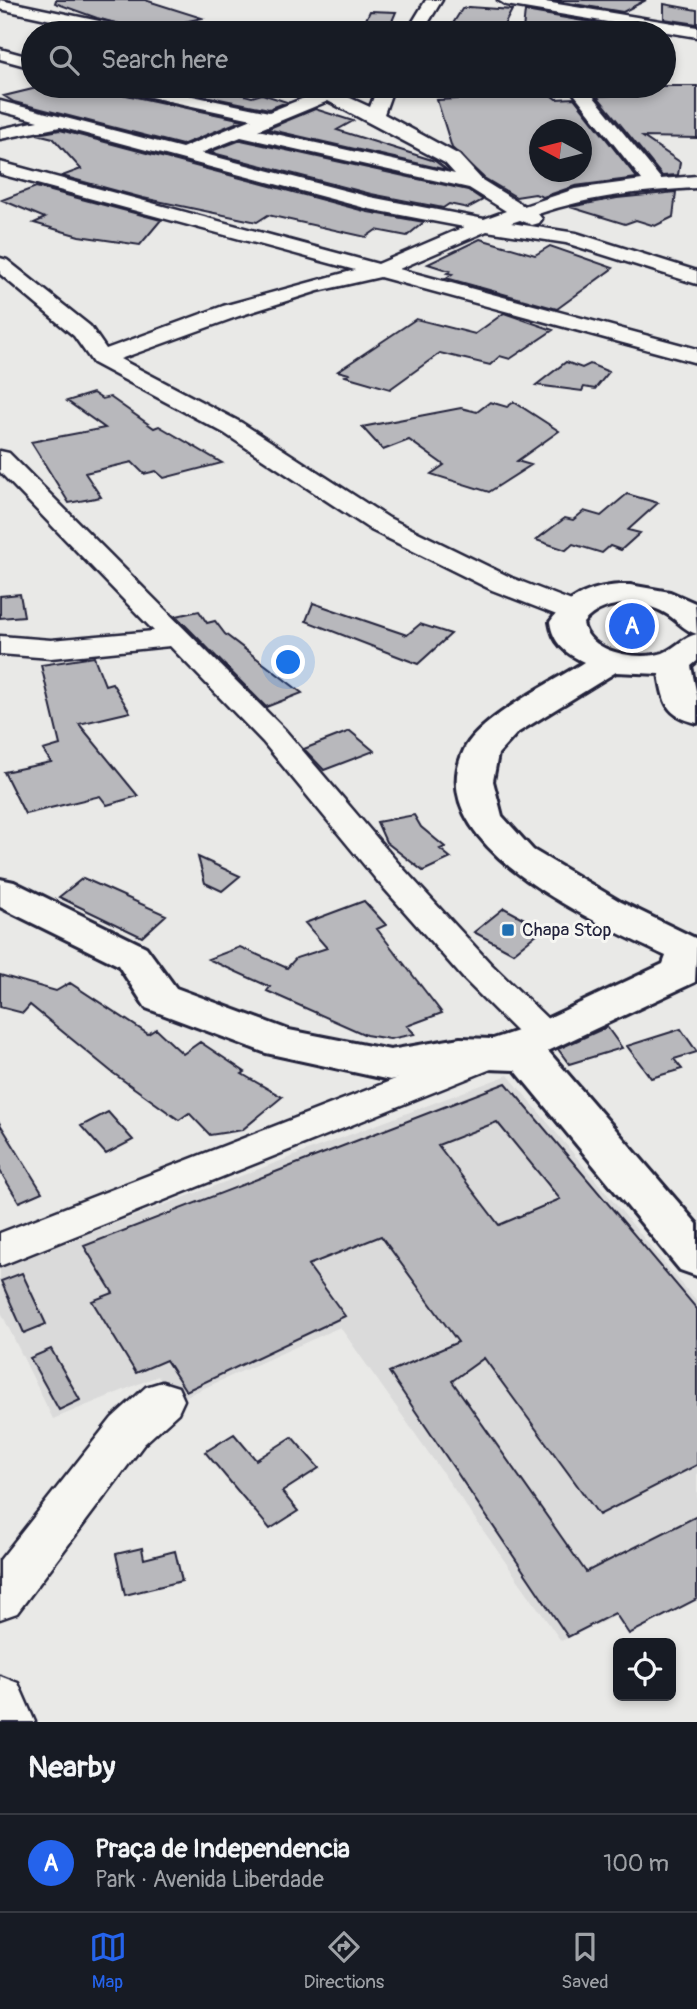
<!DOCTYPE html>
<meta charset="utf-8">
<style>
body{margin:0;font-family:Pangolin,sans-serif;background:#242831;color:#f1f3f6}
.controls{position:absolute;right:21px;bottom:21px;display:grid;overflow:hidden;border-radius:10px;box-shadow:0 4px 10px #0003}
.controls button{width:63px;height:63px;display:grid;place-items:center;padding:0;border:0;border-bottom:2px solid #363941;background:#171b24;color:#f1f3f6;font:35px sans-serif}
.compass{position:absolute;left:529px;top:119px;width:63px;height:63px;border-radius:50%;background:#171b24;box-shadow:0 4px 10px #0003;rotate:277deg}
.you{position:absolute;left:289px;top:663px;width:24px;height:24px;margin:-18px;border:5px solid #fff;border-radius:50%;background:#1a73e8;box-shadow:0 0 0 10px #1a73e833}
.badge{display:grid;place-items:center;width:46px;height:46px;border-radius:50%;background:#2563eb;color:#fff;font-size:23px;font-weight:700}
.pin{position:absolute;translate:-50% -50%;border:4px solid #fff;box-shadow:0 2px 7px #0006}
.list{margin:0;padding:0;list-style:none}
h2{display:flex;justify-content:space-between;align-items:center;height:91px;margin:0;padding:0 28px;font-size:30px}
h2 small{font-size:23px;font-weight:400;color:#9ea1a6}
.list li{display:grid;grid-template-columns:46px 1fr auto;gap:21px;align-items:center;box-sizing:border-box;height:98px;padding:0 28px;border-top:2px solid #363941}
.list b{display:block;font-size:26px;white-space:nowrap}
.list p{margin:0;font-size:23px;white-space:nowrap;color:#9ea1a6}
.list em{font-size:23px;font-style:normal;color:#9ea1a6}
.icon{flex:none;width:38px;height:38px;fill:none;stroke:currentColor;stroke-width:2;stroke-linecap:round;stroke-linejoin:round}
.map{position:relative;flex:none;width:697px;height:1722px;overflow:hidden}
.search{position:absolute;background:#171b24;box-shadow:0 4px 10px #0003;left:21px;right:21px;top:21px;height:77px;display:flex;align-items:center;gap:18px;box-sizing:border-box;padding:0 24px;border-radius:38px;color:#9ea1a6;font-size:26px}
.sheet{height:189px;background:#171b24}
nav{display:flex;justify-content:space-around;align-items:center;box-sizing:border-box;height:98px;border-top:2px solid #363941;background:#171b24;font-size:19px;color:#9ea1a6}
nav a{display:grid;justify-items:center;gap:4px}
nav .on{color:#2563eb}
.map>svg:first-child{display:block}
.built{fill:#dadada}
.building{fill:#b8b8bc;stroke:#22223b;stroke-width:2;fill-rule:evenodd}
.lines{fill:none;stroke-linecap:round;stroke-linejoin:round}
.minor-casing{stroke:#22223b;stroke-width:5}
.tertiary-casing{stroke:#22223b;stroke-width:6}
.minor{fill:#f6f6f2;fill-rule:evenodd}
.tertiary{fill:#f6f6f2;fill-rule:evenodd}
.poi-dot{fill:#1f6fb2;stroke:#f6f6f2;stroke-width:2.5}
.labels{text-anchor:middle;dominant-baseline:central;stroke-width:6;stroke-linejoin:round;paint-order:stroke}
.poi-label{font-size:19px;fill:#22223b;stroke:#f6f6f2;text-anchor:start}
</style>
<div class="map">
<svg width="697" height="1722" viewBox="0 0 697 1722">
<rect width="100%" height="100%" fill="#e9e9e7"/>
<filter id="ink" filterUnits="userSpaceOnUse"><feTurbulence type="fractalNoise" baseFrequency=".0143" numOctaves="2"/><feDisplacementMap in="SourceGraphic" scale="14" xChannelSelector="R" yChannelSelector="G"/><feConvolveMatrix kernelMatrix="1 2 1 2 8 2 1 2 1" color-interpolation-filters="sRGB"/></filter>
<g filter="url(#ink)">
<path class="built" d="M 508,1075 L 697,1302 L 697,1579 L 561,1641 L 340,1327 L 173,1402 L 158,1376 L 53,1419 L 0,1310 L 0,1267 Z"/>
<path class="building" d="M 56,0 L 145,0 L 202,18 L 144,31 L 97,18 L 55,3 Z
M 549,0 L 646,0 L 623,12 Z
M 664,4 L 697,10 L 697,24 L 664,19 Z
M 469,7 L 512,10 L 500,33 L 447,33 L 462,9 Z
M 370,11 L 396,12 L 387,33 L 360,32 Z
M 525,11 L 601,24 L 588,31 L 559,26 L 557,32 L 523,30 Z
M 45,86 L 113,86 L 122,94 L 243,120 L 182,145 L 14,102 L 4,96 Z
M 210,86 L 252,97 L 262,94 L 287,102 L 269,109 L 190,93 Z
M 539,86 L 556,99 L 574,98 L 637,178 L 575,186 L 543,197 L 535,194 L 516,197 L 484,178 L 452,148 L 437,100 L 518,96 L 510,89 ZM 540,130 L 582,130 L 582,172 L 540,172 Z
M 644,86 L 697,86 L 697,138 L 643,137 L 680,162 L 678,175 L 662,176 L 597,96 L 646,93 Z
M 315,109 L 353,121 L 337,130 L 435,161 L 447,170 L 267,129 Z
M 60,130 L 368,212 L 424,222 L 407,236 L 376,230 L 366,237 L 268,215 L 257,222 L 143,198 L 62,176 L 81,169 L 53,138 L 37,134 Z
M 241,140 L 468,190 L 483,200 L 468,208 L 449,204 L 443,208 L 371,194 L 209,152 Z
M 36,187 L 161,220 L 140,245 L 79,236 L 34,223 L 45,218 L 2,200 Z
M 676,192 L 673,217 L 655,226 L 636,220 L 625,224 L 570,207 L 617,198 Z
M 480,239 L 535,255 L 550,246 L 613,268 L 557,309 L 446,278 L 452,274 L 447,273 L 450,271 L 428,264 Z
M 504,313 L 553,330 L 510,359 L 500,356 L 490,365 L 440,353 L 390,389 L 345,376 L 349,374 L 338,371 L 416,319 L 475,334 Z
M 566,362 L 582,368 L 590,364 L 609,372 L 595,389 L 584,387 L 582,391 L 536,385 Z
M 93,393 L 102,399 L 110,397 L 154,428 L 159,426 L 222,463 L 164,478 L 156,471 L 144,474 L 132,462 L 85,473 L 101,497 L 69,503 L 31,442 L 105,428 L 67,401 Z
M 490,402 L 507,407 L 514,402 L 559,431 L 517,461 L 531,465 L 489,492 L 431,474 L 444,465 L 409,440 L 383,450 L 362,427 L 461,408 L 477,412 Z
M 627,494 L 658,503 L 628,530 L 640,533 L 621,550 L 610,546 L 602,553 L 573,544 L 566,550 L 536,540 L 565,518 L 573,520 L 584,511 L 601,516 Z
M 20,594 L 24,616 L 0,618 L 0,596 Z
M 313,603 L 407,635 L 420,624 L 451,634 L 418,664 L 306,621 Z
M 199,611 L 207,623 L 215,621 L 225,634 L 302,693 L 266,707 L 176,616 Z
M 94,657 L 105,685 L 112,683 L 130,712 L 79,724 L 138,796 L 107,805 L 100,796 L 25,814 L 4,772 L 51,762 L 43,750 L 60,745 L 41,665 Z
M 350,731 L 374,751 L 324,770 L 304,749 Z
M 414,815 L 421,827 L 445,847 L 440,849 L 451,858 L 423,871 L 386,842 L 377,822 Z
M 198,857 L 240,876 L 222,891 L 205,883 Z
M 83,878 L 166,915 L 142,937 L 59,897 Z
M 364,901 L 386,925 L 377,929 L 442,1013 L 407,1026 L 415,1034 L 390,1039 L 366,1035 L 267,991 L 270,987 L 208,959 L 240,947 L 287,968 L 296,958 L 327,948 L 305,923 Z
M 504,908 L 543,929 L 513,953 L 474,932 Z
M 0,975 L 56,991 L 70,983 L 148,1034 L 156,1029 L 183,1054 L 200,1042 L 245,1072 L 242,1074 L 282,1097 L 242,1130 L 210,1135 L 189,1113 L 179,1120 L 113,1073 L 30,1005 L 23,1013 L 0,1007 Z
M 607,1027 L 622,1048 L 569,1064 L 558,1049 Z
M 681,1029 L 697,1052 L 674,1059 L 682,1069 L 651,1078 L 627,1046 Z
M 506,1083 L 697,1309 L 697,1465 L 599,1515 L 484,1358 L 452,1381 L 586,1572 L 697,1516 L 697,1599 L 629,1634 L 615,1613 L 568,1637 L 389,1372 L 458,1342 L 381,1236 L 308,1265 L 345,1316 L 186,1391 L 166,1360 L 136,1373 L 92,1301 L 113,1293 L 84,1246 ZM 497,1122 L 560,1199 L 499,1225 L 438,1145 Z
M 108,1112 L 133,1140 L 106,1154 L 81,1126 Z
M 0,1124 L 42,1192 L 19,1202 L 0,1171 Z
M 22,1273 L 46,1324 L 24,1333 L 1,1281 Z
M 51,1349 L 80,1400 L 59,1410 L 30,1358 Z
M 234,1434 L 256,1460 L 292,1437 L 319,1468 L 282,1492 L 298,1511 L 270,1529 L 205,1452 Z
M 142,1548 L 144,1559 L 175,1551 L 182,1581 L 125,1595 L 116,1554 Z"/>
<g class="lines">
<defs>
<path id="minor" d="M 0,0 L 132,28 L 140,33 L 112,33 L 0,9 Z
M 426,0 L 442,0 L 422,33 L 406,33 Z
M 498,0 L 533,0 L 697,27 L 697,37 L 506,5 Z
M 0,49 L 33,58 L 33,68 L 0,59 Z
M 115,86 L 145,86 L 269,112 L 314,94 L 303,86 L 324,86 L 370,107 L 378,86 L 394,86 L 384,114 L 459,155 L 482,180 L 524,206 L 575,189 L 642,180 L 568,86 L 585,86 L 661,179 L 697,176 L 697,188 C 641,191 591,196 538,214 L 542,219 L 539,223 L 532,225 L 520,220 L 511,223 L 576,233 L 697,271 L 697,284 L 566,243 L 487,231 L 399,269 L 697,349 L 697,363 L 380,277 L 318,291 L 239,316 L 120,359 L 242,423 L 389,518 L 512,578 L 582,605 L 586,611 L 582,617 L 572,619 L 562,617 L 492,590 L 371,530 L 224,433 L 93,363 L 74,336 L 0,274 L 0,258 L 7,260 L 90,326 L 106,349 L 223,306 L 355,270 L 0,174 L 0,162 L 378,264 L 464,227 L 369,209 L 60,127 L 0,139 L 0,129 L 38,121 L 0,111 L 0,101 L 182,148 L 252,119 L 123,91 ZM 328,101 L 445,163 L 455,174 L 258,130 ZM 241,137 L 469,188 L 506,211 L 484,219 L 370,197 L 201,153 Z
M 0,451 L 9,453 L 285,730 L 399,864 L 490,963 L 557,1028 L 562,1037 L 557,1046 L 544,1050 L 531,1046 L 464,979 L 375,878 L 263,742 L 170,646 L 51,658 L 0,654 L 0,636 L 51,640 L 154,631 L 0,472 Z
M 493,1041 L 506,1045 L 512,1054 L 506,1063 L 0,1266 L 0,1233 Z
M 162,1382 L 178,1387 L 184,1400 L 178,1413 L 144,1444 L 17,1613 L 0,1619 L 0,1560 L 112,1418 L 146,1387 Z
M 0,1676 L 18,1683 L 35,1722 L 0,1722 Z"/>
<path id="tertiary" d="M 630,585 L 670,592 L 695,603 L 697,634 C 683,630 678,620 665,613 C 640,599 602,600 583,623 C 588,653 638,661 663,653 C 676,648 683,637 697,634 L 697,661 L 691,666 L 697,696 L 697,723 C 666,716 664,703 659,674 L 616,672 L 517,733 L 498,754 L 493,781 L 502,816 L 533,850 L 621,902 L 697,939 L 695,982 L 548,1051 L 697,1224 L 697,1276 L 680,1270 L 515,1070 L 460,1068 L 390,1080 L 266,1053 L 146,1008 L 118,965 L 0,907 L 0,879 L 14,882 L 146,947 L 176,988 L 289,1030 L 390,1050 L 460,1038 L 493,1039 L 529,1027 L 663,964 L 666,956 C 601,924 418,847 464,750 C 479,718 553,682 584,662 C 565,653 553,643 550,622 C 569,594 597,584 630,585 Z"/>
</defs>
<use href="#minor" class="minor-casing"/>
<use href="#tertiary" class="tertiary-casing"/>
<use href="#minor" class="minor"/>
<use href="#tertiary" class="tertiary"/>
</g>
</g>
<rect class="poi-dot" x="501" y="923" width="14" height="14" rx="3.5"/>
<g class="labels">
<g class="poi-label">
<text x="522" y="930">Chapa Stop</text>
</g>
</g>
</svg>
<div class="controls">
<button><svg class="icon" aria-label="locate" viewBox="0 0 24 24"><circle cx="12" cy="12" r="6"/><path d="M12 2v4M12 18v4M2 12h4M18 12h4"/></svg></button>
</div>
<svg class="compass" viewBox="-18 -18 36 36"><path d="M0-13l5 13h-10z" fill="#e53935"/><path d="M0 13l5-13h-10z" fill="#9ea1a6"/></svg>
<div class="you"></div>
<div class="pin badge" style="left:632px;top:626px">A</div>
<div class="search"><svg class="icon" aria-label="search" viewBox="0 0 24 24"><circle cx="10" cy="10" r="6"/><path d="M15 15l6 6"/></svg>Search here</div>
</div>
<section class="sheet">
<h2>Nearby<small></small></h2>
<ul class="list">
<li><span class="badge">A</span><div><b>Praça de Independencia</b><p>Park · Avenida Liberdade</p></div><em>100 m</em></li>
</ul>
</section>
<nav>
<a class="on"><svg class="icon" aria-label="map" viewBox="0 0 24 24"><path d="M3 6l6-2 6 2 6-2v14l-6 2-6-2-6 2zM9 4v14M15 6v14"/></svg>Map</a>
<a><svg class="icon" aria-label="directions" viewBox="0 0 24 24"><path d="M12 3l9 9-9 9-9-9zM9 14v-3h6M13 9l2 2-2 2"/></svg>Directions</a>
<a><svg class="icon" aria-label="saved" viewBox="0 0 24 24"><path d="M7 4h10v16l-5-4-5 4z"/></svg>Saved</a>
</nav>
